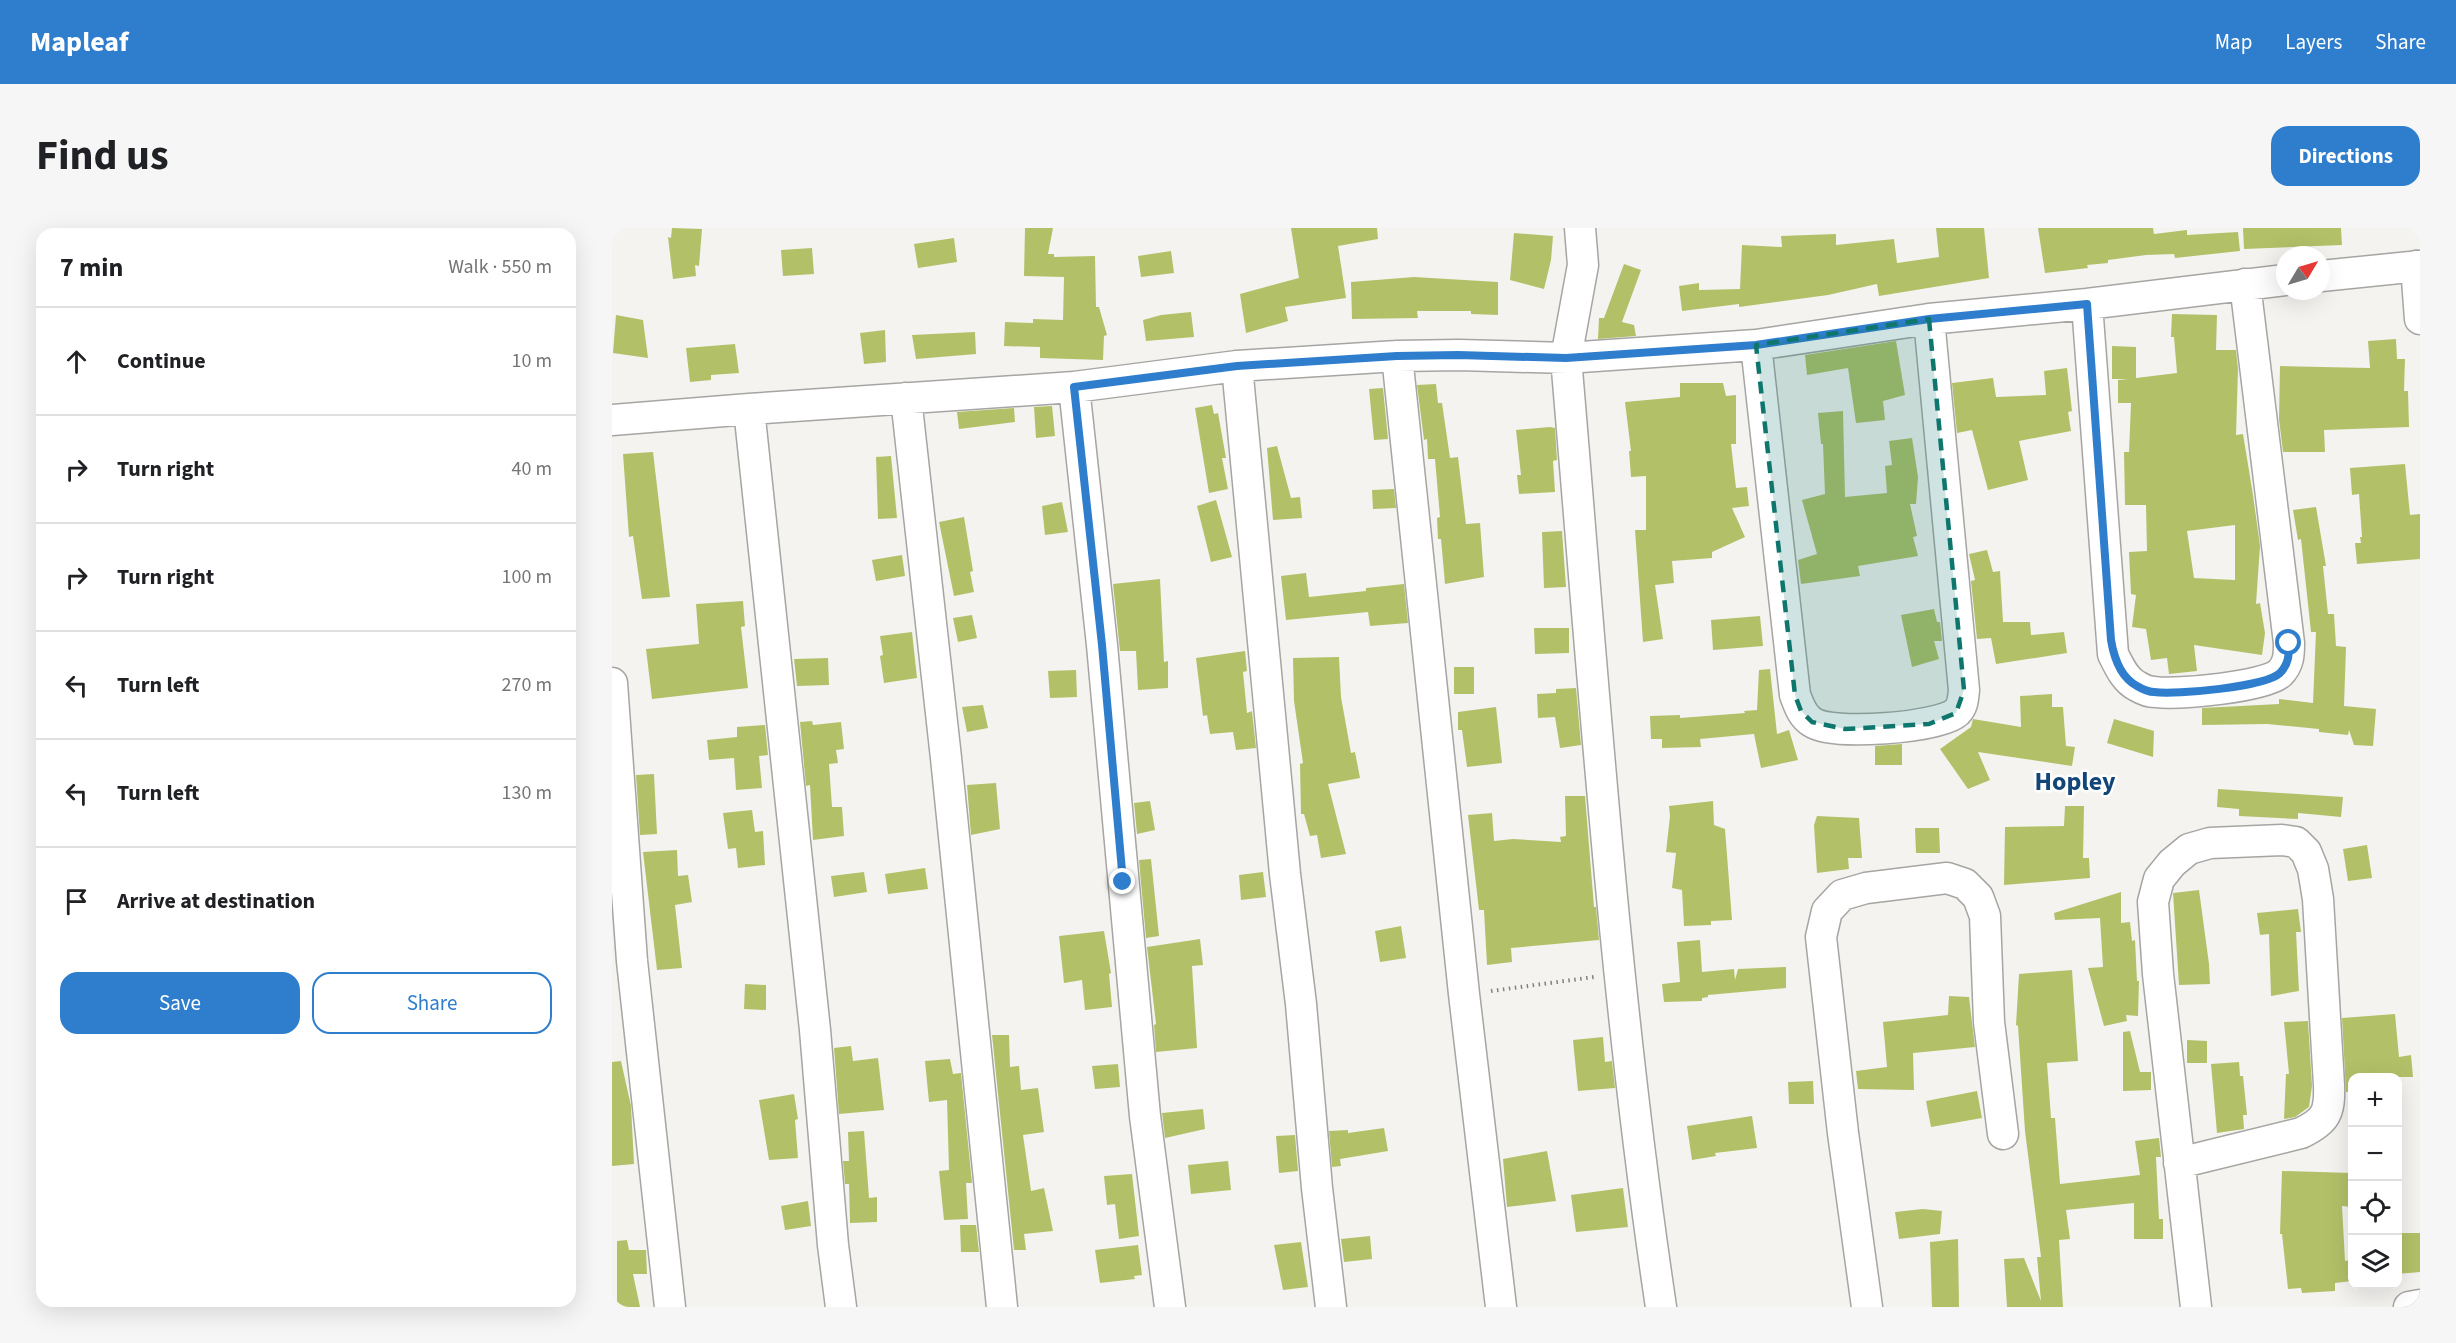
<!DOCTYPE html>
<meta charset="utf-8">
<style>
body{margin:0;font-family:"Source Sans 3",sans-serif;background:#f6f6f6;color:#202124}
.controls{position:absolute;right:18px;bottom:18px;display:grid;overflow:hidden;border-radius:12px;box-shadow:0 6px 24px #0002}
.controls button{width:54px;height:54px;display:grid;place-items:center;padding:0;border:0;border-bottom:2px solid #e0e0e0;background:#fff;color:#202124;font:30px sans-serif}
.compass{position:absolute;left:1664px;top:18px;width:54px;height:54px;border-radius:50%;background:#fff;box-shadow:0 6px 24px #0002;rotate:52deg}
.stop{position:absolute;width:18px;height:18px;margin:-14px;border:4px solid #2f7ecd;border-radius:50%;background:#fff}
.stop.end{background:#2f7ecd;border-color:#fff;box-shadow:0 2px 6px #0008}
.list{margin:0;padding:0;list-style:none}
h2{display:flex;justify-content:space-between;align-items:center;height:78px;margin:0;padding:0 24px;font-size:26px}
h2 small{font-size:20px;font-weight:400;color:#757577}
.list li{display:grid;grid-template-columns:39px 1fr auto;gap:18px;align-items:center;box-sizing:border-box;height:108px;padding:0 24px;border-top:2px solid #e0e0e0}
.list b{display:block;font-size:22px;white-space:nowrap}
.list em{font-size:20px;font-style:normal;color:#757577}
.actions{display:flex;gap:12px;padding:18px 24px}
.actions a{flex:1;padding:14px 0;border:2px solid #2f7ecd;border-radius:18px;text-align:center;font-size:21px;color:#2f7ecd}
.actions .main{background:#2f7ecd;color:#fff}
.icon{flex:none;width:33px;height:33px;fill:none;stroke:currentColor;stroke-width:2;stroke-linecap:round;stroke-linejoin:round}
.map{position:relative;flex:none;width:1808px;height:1079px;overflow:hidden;border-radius:18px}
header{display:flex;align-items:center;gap:36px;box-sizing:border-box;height:84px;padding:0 30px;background:#2f7ecd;color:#fff}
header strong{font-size:28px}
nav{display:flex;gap:33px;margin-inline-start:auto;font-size:21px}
.intro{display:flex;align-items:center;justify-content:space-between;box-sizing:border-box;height:144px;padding:0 36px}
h1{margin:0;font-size:42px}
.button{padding:15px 27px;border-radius:18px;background:#2f7ecd;color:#fff;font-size:21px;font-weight:700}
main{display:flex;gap:36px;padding:0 36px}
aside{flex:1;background:#fff;border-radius:18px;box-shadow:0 6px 24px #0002}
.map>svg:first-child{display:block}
.building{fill:#b2c168;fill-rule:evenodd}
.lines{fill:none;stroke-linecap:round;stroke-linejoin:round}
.minor-casing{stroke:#a7a5a3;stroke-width:33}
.path{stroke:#82817f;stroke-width:4;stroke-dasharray:1.5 4.5;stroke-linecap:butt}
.minor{stroke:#fff;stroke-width:30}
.route{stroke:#2f7ecd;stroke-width:8}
.marked{fill:#0f766e;fill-opacity:0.2;stroke:#0f766e;stroke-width:4.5;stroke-dasharray:12 8;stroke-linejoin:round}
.labels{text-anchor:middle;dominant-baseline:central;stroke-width:5;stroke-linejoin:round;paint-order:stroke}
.district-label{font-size:26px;font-weight:bold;fill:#134678;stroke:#fff}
</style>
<header>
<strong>Mapleaf</strong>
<nav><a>Map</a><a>Layers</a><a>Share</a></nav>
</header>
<div class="intro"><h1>Find us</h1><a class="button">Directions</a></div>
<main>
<aside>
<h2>7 min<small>Walk · 550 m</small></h2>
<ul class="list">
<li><svg class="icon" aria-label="ahead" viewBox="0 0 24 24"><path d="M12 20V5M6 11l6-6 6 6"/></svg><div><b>Continue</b></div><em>10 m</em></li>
<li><svg class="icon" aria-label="right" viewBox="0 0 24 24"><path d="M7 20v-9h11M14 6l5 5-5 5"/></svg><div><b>Turn right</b></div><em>40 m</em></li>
<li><svg class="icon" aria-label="right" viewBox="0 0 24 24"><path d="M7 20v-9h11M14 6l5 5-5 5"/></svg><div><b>Turn right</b></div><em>100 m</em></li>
<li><svg class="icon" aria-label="left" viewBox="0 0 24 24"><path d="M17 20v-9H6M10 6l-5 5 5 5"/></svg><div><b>Turn left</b></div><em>270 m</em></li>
<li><svg class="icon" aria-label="left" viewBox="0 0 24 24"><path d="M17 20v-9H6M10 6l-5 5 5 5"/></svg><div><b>Turn left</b></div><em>130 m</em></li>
<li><svg class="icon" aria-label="arrive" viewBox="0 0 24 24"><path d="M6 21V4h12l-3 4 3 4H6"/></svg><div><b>Arrive at destination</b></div></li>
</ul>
<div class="actions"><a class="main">Save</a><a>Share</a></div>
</aside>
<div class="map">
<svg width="1808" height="1079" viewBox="0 0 1808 1079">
<rect width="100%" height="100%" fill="#f5f3f0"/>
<path class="building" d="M 60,0 L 90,1 L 87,38 L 83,37 L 84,48 L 61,51 L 56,9 L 59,10 Z
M 413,0 L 441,0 L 436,26 L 442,26 L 442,29 L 483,28 L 484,79 L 487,79 L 495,107 L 492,108 L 491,132 L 428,130 L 428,119 L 392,118 L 393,94 L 421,95 L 421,91 L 451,92 L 452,49 L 412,48 Z
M 679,0 L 765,0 L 766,11 L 726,18 L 734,70 L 673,79 L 676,93 L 634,105 L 628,66 L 687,50 Z
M 1324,0 L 1372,0 L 1377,50 L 1267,68 L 1265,56 L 1216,67 L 1127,79 L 1127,76 L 1070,83 L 1067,58 L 1087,55 L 1087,62 L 1128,61 L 1130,17 L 1170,19 L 1169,8 L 1224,6 L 1224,17 L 1282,11 L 1285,35 L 1327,29 Z
M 1426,0 L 1541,0 L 1542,6 L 1575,2 L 1575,7 L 1626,4 L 1628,23 L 1563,30 L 1562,26 L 1534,27 L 1496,32 L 1496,35 L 1475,37 L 1476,40 L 1433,45 Z
M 1631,0 L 1729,0 L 1730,17 L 1632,21 Z
M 902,5 L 941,8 L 939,32 L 932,61 L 898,52 Z
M 342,10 L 345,34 L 306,40 L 302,16 Z
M 200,20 L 202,46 L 171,48 L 169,22 Z
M 559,23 L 562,45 L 529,49 L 526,28 Z
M 1012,36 L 1029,42 L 1010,94 L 1022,97 L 1024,108 L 986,111 L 987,90 L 992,90 Z
M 802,49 L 886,54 L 886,87 L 859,86 L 859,83 L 805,83 L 806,90 L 740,91 L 739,54 Z
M 579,84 L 582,109 L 534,113 L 531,92 L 549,87 Z
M 1560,86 L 1605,87 L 1604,122 L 1624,122 L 1626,141 L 1624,207 L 1631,206 L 1641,267 L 1648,318 L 1644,376 L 1648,375 L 1653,405 L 1650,427 L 1582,417 L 1585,443 L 1557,446 L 1555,430 L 1539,432 L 1534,401 L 1520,399 L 1524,367 L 1519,366 L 1517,324 L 1535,323 L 1534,277 L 1513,277 L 1512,224 L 1517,224 L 1519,175 L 1506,175 L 1506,152 L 1516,151 L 1500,151 L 1500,118 L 1524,119 L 1524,150 L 1565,145 L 1562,109 L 1559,109 ZM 1623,297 L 1623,352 L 1582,350 L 1575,303 Z
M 4,87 L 31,92 L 36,130 L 1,125 Z
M 273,102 L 274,134 L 252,136 L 248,105 Z
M 363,104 L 364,126 L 304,131 L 300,107 Z
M 1784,111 L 1785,131 L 1793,131 L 1792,163 L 1796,163 L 1797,199 L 1712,202 L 1713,224 L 1671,224 L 1667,191 L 1668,138 L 1758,140 L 1756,113 Z
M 1284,113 L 1293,167 L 1271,173 L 1273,192 L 1244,195 L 1236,140 L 1195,147 L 1193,127 Z
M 123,116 L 127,145 L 99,147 L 99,152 L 78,154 L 74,120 Z
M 1455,140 L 1460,183 L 1456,184 L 1459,203 L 1407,213 L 1416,252 L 1376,262 L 1360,202 L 1345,205 L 1340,155 L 1381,150 L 1384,169 L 1434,167 L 1432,143 Z
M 1068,155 L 1111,155 L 1114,168 L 1124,167 L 1124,216 L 1119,216 L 1124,260 L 1135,259 L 1137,278 L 1120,280 L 1133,309 L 1100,324 L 1100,330 L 1060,333 L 1062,355 L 1043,357 L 1051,411 L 1031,414 L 1023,302 L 1034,302 L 1034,248 L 1019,249 L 1017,223 L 1019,223 L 1013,174 L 1068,169 Z
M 824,156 L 826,175 L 830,175 L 838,230 L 846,229 L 854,296 L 868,295 L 872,349 L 833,356 L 829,311 L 826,311 L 825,290 L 828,289 L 823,231 L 816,231 L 815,211 L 812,212 L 805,157 Z
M 771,160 L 776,211 L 762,212 L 757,161 Z
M 600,177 L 602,186 L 606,185 L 614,230 L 610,230 L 616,261 L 597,265 L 583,180 Z
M 440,178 L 443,208 L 424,210 L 422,179 Z
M 402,180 L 403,194 L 347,201 L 345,184 Z
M 1231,183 L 1233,269 L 1275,265 L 1273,238 L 1280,237 L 1277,213 L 1300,210 L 1306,249 L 1304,276 L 1298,276 L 1305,308 L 1301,309 L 1306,328 L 1246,338 L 1248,348 L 1189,356 L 1186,332 L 1205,326 L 1190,272 L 1213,266 L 1211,216 L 1209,216 L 1206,185 Z
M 938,199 L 943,200 L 945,232 L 941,233 L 943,264 L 907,266 L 905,247 L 909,247 L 904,202 Z
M 665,218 L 679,270 L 688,269 L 690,290 L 661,292 L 655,220 Z
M 41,224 L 58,369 L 30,371 L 21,308 L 17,309 L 11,226 Z
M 279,228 L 285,290 L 266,291 L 264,229 Z
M 1793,236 L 1798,287 L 1808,286 L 1808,331 L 1745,336 L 1743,315 L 1749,315 L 1748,309 L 1750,309 L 1747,266 L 1740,267 L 1738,240 Z
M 782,261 L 784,280 L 761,281 L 760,262 Z
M 604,272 L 620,329 L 599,334 L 585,278 Z
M 450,274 L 456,304 L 433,307 L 430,278 Z
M 1704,279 L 1714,338 L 1711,338 L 1716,386 L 1722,386 L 1724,418 L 1734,419 L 1732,478 L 1764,481 L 1761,518 L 1742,517 L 1737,502 L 1736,507 L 1707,504 L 1707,501 L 1655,496 L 1590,497 L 1590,480 L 1667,476 L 1667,471 L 1701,475 L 1704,404 L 1699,404 L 1689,311 L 1686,312 L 1681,282 Z
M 352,289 L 361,343 L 358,344 L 362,364 L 342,368 L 327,294 Z
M 950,303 L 954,359 L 932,360 L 930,304 Z
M 1375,322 L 1381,344 L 1388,343 L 1391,394 L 1418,394 L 1419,407 L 1452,404 L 1455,425 L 1384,436 L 1379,410 L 1365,411 L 1359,353 L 1363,352 L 1357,326 Z
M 290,327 L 293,348 L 264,353 L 260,332 Z
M 694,345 L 697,369 L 754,363 L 754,360 L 792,356 L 796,395 L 758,398 L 756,384 L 674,392 L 669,348 Z
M 548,351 L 552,434 L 556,433 L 556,460 L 526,462 L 524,423 L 508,423 L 501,356 Z
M 131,373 L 133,398 L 129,399 L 136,460 L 40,471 L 34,421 L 87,416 L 84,376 Z
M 1322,381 L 1325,394 L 1328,394 L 1330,413 L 1322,413 L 1327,431 L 1300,439 L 1289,387 Z
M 360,387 L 365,410 L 346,414 L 341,390 Z
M 1148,388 L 1151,418 L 1101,422 L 1099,392 Z
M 922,400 L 957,400 L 957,425 L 923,426 Z
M 300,404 L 305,450 L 272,455 L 268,428 L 271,427 L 268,408 Z
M 633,423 L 635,443 L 631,444 L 635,485 L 640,483 L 644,520 L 624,522 L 621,504 L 598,506 L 595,487 L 591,488 L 584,430 Z
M 727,429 L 729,469 L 739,525 L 743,524 L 748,550 L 716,556 L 734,626 L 709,630 L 705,607 L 698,608 L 692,586 L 689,586 L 688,536 L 691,535 L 682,473 L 681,430 Z
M 216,430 L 217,457 L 185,458 L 182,431 Z
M 842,439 L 862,439 L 862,466 L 842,466 Z
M 1158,441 L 1165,506 L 1177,502 L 1186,532 L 1149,540 L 1142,506 L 1088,511 L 1089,519 L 1050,520 L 1050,511 L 1039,511 L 1038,488 L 1068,487 L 1068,490 L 1133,485 L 1132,483 L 1145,482 L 1147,442 Z
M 464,442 L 465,469 L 438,470 L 436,443 Z
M 964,460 L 969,517 L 948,520 L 943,489 L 926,490 L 925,466 L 944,465 L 944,461 Z
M 1440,466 L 1440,479 L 1451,479 L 1454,518 L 1463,519 L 1460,538 L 1366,524 L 1378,552 L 1356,561 L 1328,521 L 1359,499 L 1361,491 L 1409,499 L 1408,468 Z
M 371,477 L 376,500 L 355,504 L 350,479 Z
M 884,479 L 890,535 L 855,539 L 850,502 L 846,502 L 846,484 Z
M 1502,491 L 1542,503 L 1541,529 L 1495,515 Z
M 200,493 L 201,497 L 229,494 L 232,521 L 224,522 L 226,535 L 217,536 L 220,579 L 230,579 L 232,608 L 201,612 L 198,557 L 194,558 L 188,494 Z
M 153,497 L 156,527 L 147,528 L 150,560 L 124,562 L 122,530 L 97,532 L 95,512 L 125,509 L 125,499 Z
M 1290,516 L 1290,537 L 1263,537 L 1263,518 Z
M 42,546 L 45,606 L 28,607 L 24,547 Z
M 384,555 L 388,601 L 359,607 L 355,557 Z
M 1606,561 L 1731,569 L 1729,589 L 1686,585 L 1686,591 L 1627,588 L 1627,581 L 1605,579 Z
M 953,568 L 973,568 L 982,679 L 984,679 L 987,712 L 899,720 L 900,734 L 875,737 L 872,682 L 867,682 L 856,587 L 880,585 L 882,613 L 901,611 L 949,614 L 948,609 L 954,608 Z
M 538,573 L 543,602 L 525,606 L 522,575 Z
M 1101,573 L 1102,597 L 1113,601 L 1120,692 L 1099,693 L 1099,697 L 1072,698 L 1070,662 L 1060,660 L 1064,625 L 1054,624 L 1058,588 L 1057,578 Z
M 1453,578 L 1472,578 L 1471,630 L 1477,630 L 1478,650 L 1392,657 L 1393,599 L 1452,598 Z
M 140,582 L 143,604 L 151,603 L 153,637 L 126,640 L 124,620 L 116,621 L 111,585 Z
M 1205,588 L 1247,590 L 1250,630 L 1236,630 L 1237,641 L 1205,645 L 1202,597 Z
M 1303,600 L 1327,600 L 1328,625 L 1304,625 Z
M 1755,617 L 1760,650 L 1736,653 L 1731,621 Z
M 65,622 L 66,648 L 76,647 L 80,674 L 63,677 L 70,740 L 45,742 L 31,624 Z
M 539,631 L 547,708 L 534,710 L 527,632 Z
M 313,640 L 316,661 L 276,666 L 273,646 Z
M 252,644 L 255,664 L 222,669 L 219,648 Z
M 651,644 L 654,669 L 629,672 L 627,647 Z
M 1587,662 L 1597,736 L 1598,756 L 1567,757 L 1561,665 Z
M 1509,664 L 1509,695 L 1518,694 L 1520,713 L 1523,712 L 1525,753 L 1527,753 L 1526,788 L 1514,787 L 1515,793 L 1492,798 L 1476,740 L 1491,739 L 1488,690 L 1443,692 L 1442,685 Z
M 1686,681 L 1689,704 L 1684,704 L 1687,763 L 1659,768 L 1657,706 L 1648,707 L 1645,685 Z
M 789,698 L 794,730 L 768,734 L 763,703 Z
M 492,703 L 499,745 L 497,746 L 500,779 L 473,782 L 470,752 L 452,755 L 447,708 Z
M 588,711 L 591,737 L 580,738 L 585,820 L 544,824 L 542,797 L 544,796 L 535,719 Z
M 1088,712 L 1090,744 L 1122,741 L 1123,752 L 1126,741 L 1174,739 L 1174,760 L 1096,767 L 1096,769 L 1090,770 L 1090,773 L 1052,774 L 1050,756 L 1068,754 L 1065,714 Z
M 1460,742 L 1466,833 L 1435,835 L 1439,890 L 1443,890 L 1448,956 L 1528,947 L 1523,913 L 1547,910 L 1549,929 L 1544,929 L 1547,991 L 1551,991 L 1551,1011 L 1522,1011 L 1522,975 L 1454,982 L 1458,1011 L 1447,1012 L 1451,1079 L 1395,1079 L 1392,1031 L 1412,1030 L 1429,1073 L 1425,1029 L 1429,1029 L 1413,903 L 1406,798 L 1404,797 L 1407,746 Z
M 133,756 L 154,757 L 154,782 L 132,781 Z
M 1337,768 L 1357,769 L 1363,819 L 1301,825 L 1302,862 L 1246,861 L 1244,843 L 1275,839 L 1271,794 L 1336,787 Z
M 1783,786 L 1787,829 L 1799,827 L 1801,849 L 1740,849 L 1740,864 L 1734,864 L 1730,790 Z
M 1696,793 L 1700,858 L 1697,879 L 1683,889 L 1672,891 L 1674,846 L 1677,846 L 1672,794 Z
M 1518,803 L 1528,844 L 1539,844 L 1539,862 L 1511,863 L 1511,804 Z
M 380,807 L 397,807 L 398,839 L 407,838 L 409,862 L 426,860 L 432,904 L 411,907 L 419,963 L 432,960 L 441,1003 L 412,1006 L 414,1022 L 402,1022 Z
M 991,809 L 993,834 L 1000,833 L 1003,860 L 966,863 L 961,812 Z
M 1575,812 L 1595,813 L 1595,835 L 1575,835 Z
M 239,818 L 241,833 L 266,830 L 272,882 L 227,886 L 222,820 Z
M 338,831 L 341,846 L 349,845 L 360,955 L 354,955 L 356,991 L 332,992 L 327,943 L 337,942 L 335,872 L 317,874 L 313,833 Z
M 9,833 L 19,878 L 22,936 L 0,938 L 0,834 Z
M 1627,834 L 1628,848 L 1631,848 L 1635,887 L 1631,887 L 1632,901 L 1605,905 L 1599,836 Z
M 506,836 L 508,859 L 483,861 L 480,838 Z
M 1201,853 L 1202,876 L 1177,876 L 1176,854 Z
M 1365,863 L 1370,890 L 1319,899 L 1314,873 Z
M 182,866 L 186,891 L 183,892 L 186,930 L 157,932 L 147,872 Z
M 591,881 L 593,901 L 553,910 L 550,885 Z
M 1140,888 L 1145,920 L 1103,925 L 1104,928 L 1080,932 L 1075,898 Z
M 772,900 L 776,923 L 728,931 L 729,938 L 720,939 L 717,903 L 736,902 L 736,905 Z
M 252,903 L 257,970 L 265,969 L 265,994 L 238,995 L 237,956 L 233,956 L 231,933 L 237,933 L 236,904 Z
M 683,907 L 686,943 L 667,945 L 664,908 Z
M 935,923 L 944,973 L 895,979 L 891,931 Z
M 616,933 L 619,962 L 579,966 L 576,937 Z
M 1670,943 L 1740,945 L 1740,979 L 1730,978 L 1733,1033 L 1738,1032 L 1740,1053 L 1723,1055 L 1723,1063 L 1690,1065 L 1689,1060 L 1676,1061 L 1670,1006 L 1668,1006 Z
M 520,946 L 527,1008 L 507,1011 L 503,976 L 495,977 L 492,948 Z
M 1011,960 L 1016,999 L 964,1004 L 959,967 Z
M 196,973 L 199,998 L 173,1002 L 169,978 Z
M 1311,981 L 1330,983 L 1328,1006 L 1287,1011 L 1283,984 Z
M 348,997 L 364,997 L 367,1024 L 349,1024 Z
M 1785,1005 L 1808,1005 L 1808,1044 L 1785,1046 Z
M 758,1008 L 760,1031 L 732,1034 L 729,1011 Z
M 1346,1011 L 1347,1079 L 1320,1079 L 1318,1014 Z
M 15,1012 L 17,1022 L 34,1022 L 35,1046 L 21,1046 L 28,1079 L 5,1079 L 5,1013 Z
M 689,1014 L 696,1059 L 671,1062 L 662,1017 Z
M 526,1017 L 530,1047 L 522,1048 L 523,1051 L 488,1055 L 483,1022 Z"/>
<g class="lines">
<defs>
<path id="minor" d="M 968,0 L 971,37 L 954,130 C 981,446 1002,765 1049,1079
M 1804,38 L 1808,91
M 1709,48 L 1808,38
M 1475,76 L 1501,426 C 1507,438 1513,452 1525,458 C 1530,461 1537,464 1543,464 C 1565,467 1653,459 1668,445 C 1677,436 1677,426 1677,415 L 1633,56
M 1144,117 L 1183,467 C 1187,477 1190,488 1200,494 C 1219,508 1328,500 1345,484 C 1351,478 1351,471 1352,462 L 1317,91
M 785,128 L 852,766 L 889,1079
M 625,138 L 673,646 L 689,776 L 705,960 L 719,1079
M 462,159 L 490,417 L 533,888 L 558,1079
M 294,170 L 334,530 L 390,1079
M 137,181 L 203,802 L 221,1017 L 229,1079
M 0,192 L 137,181 L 462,159 L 625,138 L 785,128 L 847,127 L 954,130 L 1144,117 L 1317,91 L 1475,76 L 1673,52
M 0,455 L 20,733 L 58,1079
M 1567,935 L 1689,905 C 1714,893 1718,885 1717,857 L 1706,671 L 1701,641 L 1694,624 L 1684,614 L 1670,612 L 1598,615 L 1577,621 L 1560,635 L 1547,651 L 1541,674 L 1546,746 L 1584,1079
M 1255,1079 L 1231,905 L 1209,709 L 1215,683 L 1230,667 L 1254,660 L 1335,650 L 1353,656 L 1366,669 L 1373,688 L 1377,794 L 1391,906
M 1797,1079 L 1808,1077"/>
</defs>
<use href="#minor" class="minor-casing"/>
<path class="path" d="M 879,763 L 982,749"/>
<use href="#minor" class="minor"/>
</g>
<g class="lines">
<path class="route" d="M 511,654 L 490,417 L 462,159 L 625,138 L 785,128 L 846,127 L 954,130 L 1144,117 L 1317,91 L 1475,76 L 1499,412 C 1502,430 1508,449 1525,458 C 1530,461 1537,464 1542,464 C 1564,467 1653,459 1668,445 C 1677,436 1677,426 1677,415"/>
</g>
<path class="marked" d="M 1317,91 L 1352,462 L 1344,485 L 1317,496 L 1233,501 L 1200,494 L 1189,483 L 1183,467 L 1144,117 Z"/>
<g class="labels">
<g class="district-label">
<text x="1463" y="553">Hopley</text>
</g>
</g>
</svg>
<div class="controls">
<button>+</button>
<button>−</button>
<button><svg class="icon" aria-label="locate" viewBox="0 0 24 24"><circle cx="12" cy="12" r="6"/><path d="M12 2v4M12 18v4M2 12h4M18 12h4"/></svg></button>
<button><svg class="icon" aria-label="layers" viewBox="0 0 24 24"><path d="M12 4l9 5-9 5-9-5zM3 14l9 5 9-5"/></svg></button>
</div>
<svg class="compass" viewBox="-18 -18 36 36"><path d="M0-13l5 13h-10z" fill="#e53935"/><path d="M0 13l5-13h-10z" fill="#757577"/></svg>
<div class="stop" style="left:1677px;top:415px"></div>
<div class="stop end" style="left:511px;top:654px"></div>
</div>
</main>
